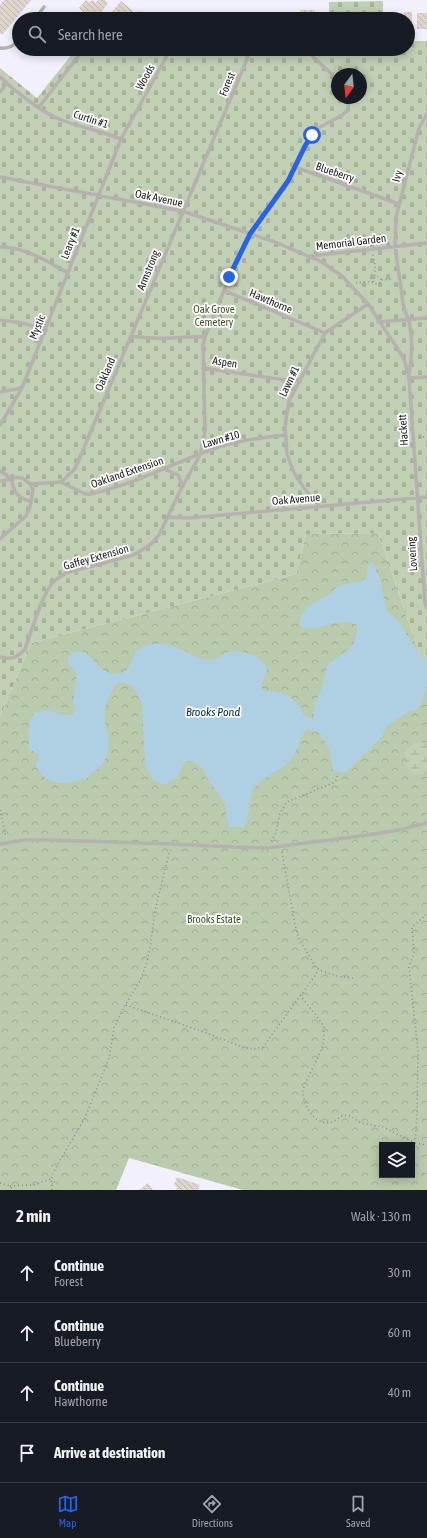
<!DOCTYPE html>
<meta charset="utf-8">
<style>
body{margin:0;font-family:"Asap Condensed",sans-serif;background:#20242c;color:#f1f3f6}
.controls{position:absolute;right:12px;bottom:12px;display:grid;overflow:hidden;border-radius:0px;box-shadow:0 2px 10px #0003}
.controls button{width:36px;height:36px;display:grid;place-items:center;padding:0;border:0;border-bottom:1px solid #363941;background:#171b24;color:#f1f3f6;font:20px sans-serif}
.compass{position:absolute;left:331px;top:68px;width:36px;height:36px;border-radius:50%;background:#171b24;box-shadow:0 2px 10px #0003;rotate:195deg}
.stop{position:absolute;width:12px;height:12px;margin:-9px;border:3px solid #2563eb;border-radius:50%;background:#fff}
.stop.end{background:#2563eb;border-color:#fff;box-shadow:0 1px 4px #0008}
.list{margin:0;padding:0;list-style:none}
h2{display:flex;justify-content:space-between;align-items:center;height:52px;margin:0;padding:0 16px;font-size:17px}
h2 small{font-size:13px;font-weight:400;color:#9ea1a6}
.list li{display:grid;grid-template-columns:26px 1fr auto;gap:12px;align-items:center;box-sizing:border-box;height:60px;padding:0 16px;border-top:1px solid #363941}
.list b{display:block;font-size:15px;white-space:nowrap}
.list p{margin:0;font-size:13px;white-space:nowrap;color:#9ea1a6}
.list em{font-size:13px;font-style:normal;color:#9ea1a6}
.icon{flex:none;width:22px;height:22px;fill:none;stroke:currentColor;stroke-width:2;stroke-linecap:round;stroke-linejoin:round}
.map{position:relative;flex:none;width:427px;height:1190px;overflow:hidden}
.search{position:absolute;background:#171b24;box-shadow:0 2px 10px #0003;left:12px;right:12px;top:12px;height:44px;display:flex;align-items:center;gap:10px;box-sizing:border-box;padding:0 14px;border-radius:22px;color:#9ea1a6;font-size:15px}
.sheet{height:292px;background:#171b24}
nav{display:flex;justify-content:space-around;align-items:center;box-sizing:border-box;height:56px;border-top:1px solid #363941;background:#171b24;font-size:11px;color:#9ea1a6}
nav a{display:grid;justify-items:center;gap:2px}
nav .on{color:#2563eb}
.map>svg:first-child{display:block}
.forest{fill:url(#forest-crowns);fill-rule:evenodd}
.wetland{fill:url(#wetland-marsh)}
.cemetery{fill:url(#cemetery-stones);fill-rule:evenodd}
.water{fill:#afcfe2}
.building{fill:url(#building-back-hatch)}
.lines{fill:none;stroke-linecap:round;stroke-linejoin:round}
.path{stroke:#8b8a92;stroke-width:1.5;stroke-dasharray:1 3;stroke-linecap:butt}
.lane{stroke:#b6b1ae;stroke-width:3.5}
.route{stroke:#2563eb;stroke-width:5}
.labels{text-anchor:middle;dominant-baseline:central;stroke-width:3.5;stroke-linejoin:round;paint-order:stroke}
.street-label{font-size:11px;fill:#1c1c20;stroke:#fff}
.park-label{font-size:11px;fill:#3e5427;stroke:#fff}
.water-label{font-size:12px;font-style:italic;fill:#053147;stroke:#fff}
</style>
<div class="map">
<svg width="427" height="1190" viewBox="0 0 427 1190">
<defs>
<pattern id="forest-crowns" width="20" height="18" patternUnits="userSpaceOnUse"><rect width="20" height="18" fill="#bacaac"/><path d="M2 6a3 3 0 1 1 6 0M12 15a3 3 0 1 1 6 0" fill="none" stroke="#9fad94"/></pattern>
<pattern id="wetland-marsh" width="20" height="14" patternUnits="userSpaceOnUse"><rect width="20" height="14" fill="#c1cfb4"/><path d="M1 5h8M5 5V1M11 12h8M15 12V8" fill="none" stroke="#a5b19a"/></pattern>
<pattern id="cemetery-stones" width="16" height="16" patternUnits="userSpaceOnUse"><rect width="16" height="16" fill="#c1cfb4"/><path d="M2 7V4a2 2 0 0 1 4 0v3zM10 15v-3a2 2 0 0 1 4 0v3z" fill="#a5b19a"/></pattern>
<pattern id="building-back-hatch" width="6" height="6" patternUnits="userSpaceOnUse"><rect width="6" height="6" fill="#ded6cd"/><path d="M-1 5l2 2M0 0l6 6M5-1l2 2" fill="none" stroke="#beb7b0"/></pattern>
</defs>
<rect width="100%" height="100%" fill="#f1f0fc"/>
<path class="forest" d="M 378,533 L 423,664 L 427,667 L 427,1190 L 243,1190 L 129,1158 L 116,1190 L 0,1190 L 0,717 L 31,643 L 296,574 L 306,534 ZM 382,1145 L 412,1145 L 412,1175 L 382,1175 Z"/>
<path class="wetland" d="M 419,742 L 427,745 L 427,774 L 413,774 L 404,763 L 405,752 L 412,744 Z"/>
<path class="cemetery" d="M 383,1 L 383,19 L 329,19 L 329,2 Z
M 408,41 L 427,41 L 427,667 L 423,664 L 378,533 L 306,534 L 296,574 L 31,643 L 0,717 L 0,68 L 37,98 L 76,49 L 408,49 ZM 337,74 L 361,74 L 361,98 L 337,98 Z"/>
<path class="water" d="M 371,562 L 373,563 L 381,582 L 386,610 L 399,621 L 415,648 L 427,664 L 427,686 L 424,695 L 420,706 L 416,710 L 411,710 L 386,727 L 382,737 L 345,773 L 333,770 L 330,751 L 320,733 L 307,729 C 299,738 298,750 291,760 C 283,770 263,776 254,788 C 247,797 252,814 244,827 L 229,827 L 227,819 L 225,803 L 206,777 L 203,769 L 192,760 L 184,762 C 179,777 177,779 163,785 L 153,780 L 145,765 L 142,705 C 138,693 133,683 119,682 C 109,691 103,707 105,721 C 105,729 109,736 109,743 C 109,756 103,768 91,773 L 88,778 C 75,782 60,787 47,779 C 43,777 39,771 36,767 L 39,755 L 29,749 L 28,734 L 30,720 L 34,713 L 41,711 L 50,710 L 62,715 L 72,715 L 76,709 L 73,703 L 77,673 L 69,665 C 68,660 67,655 74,652 C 88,647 96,667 107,672 C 111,674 118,674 122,673 C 131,669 132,657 137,650 C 154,639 172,644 189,653 C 195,656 200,659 206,660 C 216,661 221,654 229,652 C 240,649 268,657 267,671 C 266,676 262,681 261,685 L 263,690 C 283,692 296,695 304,716 L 313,718 L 316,700 L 320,694 L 328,664 C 345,651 357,649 357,625 C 354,624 351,622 348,622 C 332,620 314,635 299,625 C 302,605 313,604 327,595 C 332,593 335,587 339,586 C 350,581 355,586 366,578 L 368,564 Z"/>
<path class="building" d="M 4,0 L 31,0 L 2,35 L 0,33 L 0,5 Z
M 86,0 L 89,2 L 93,0 L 96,3 L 98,0 L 105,0 L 108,3 L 96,19 L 87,19 L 89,17 L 79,8 Z
M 121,1 L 133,11 L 130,16 L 128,14 L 123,19 L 106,19 Z
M 300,10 L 315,10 L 315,19 L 300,19 Z
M 138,11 L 152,13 L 151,19 L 137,19 Z
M 279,12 L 293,12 L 293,19 L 279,19 Z
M 404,12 L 412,12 L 412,27 L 408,27 L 408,19 L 396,19 L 396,15 L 404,15 Z
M 160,13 L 176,16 L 175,19 L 159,19 Z
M 194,13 L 194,19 L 181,19 L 181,14 Z
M 201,13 L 214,13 L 214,19 L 201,19 Z
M 221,13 L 234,13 L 234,19 L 221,19 Z
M 239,13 L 254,13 L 254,19 L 239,19 Z
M 259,13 L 274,13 L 274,19 L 259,19 Z
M 417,13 L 427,13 L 427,29 L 417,29 Z
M 177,1177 L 200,1185 L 198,1190 L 176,1190 L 177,1187 L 174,1185 Z
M 148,1183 L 153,1190 L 139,1190 Z"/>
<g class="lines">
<path class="path" d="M 373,255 L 375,265 L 375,276
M 373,282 L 375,277 L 377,276 L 382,280
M 356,283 C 362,282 370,280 376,284 L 380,283 L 382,280 L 393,279
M 419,437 L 427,437
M 0,810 L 6,837
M 271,841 L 276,833 L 280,813 L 287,802 L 333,783 L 336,780 L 338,774
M 282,852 L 295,925 L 299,939 L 315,966 L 319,970 L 337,976 L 353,978
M 300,995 L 324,1026 C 324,1033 324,1041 322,1048 C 319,1057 303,1085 303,1091 C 303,1101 309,1115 318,1120 C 328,1126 334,1122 343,1115 L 351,1116 L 361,1123 L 383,1127 L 415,1143 L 417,1117 L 418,1052 L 409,967 L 414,953 L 412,927 L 427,914
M 126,1005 L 204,1032 L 242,1047 L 254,1049 L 263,1047 L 319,970
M 415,1143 L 427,1145
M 0,1183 L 10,1186 L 13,1190
M 10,1186 L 33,1185 L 51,1179
M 52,1190 L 51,1179 L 55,1169 L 85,1118 L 109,1058 L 114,1028 L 125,1005 L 140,981 L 146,965 L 150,948 L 155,911 L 170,850"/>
<path class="lane" d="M 35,19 L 44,7
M 0,48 C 8,49 14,46 19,40
M 153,49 L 169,52 L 203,51 L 304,52 L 311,55 L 337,79
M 0,77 C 15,91 40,111 59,119 C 79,127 101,131 121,139
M 0,92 L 7,83
M 39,107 L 84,49
M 295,167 L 399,204
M 0,177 L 182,211 L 275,242 L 322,262 L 342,276 L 368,304 L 401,354 L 405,362 L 409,378 L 425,603 L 427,608
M 0,247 C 25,247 47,261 68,273
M 311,256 L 427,243
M 225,291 L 325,333
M 0,320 L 22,323 L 46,330
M 378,322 L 427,318
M 131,336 L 250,52
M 203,368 L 285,380 L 294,381 L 300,379
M 409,375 C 412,358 413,339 409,321 C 407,315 404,310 403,303 L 395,246 L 396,217 L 419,128 L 427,114
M 409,378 L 427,377
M 0,392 L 22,388
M 0,425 L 22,388 L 121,139 L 169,52
M 164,469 L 178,475 L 183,486
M 0,471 L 12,479
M 12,479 C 12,490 19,500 31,501
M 0,481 L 12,479 L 15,477 L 22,478 L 30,484 L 33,490 L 30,507 L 26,516 L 0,539
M 61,482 L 75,469 L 131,336 C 145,338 159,339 173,338 C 184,337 194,336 205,337
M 61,482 L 85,494 L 90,494 C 132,485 170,465 210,450 C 234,441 260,438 285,435
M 30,484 L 61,482
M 319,506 L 304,488 L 294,473 L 287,454 L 285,426 L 289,401 L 325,333 L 368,304
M 167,517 L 189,518 L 427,497
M 0,657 C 12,660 17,658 25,649 C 32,630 41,597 53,582 C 57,578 62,576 66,573 L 134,555 L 151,544 L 159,535 L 181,489 L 200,455 L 205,431 L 203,345 L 205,337 L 237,259 L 250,234 L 289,181 L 305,146 L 312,135 L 320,127 L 341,116 L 347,111 L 350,98
M 0,844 L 24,840 L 50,840 L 172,844 L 231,847 L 267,848 L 361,836 L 399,830 L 427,823"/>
</g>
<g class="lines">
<path class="route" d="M 229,277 L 250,234 L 288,181 L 305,146 L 312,135"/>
</g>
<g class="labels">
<g class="street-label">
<text transform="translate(145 77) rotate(-61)">Woods</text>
<text transform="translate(227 84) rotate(-68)">Forest</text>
<text transform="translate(91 119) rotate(18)">Curtin #1</text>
<text transform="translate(335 172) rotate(19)">Blueberry</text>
<text transform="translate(397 176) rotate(-75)">Ivy</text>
<text transform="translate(159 198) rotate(12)">Oak Avenue</text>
<text transform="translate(351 242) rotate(-7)">Memorial Garden</text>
<text transform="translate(70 243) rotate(-68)">Leary #1</text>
<text transform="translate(148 270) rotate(-68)">Armstrong</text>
<text transform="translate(271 301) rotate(23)">Hawthorne</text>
<text transform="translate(37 327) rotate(-68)">Mystic</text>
<text transform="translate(225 362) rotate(9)">Aspen</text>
<text transform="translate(105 374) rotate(-67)">Oakland</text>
<text transform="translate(289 381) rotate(-64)">Lawn #1</text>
<text transform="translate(403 430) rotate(-94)">Hackett</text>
<text transform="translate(221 439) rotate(-16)">Lawn #10</text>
<text transform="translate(127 472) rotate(-19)">Oakland Extension</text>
<text transform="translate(296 499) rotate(-5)">Oak Avenue</text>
<text transform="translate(412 554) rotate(-94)">Lovering</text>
<text transform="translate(96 557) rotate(-16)">Gaffey Extension</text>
</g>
<g class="park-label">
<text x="214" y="309">Oak Grove<tspan x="214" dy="13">Cemetery</tspan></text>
<text x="214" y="919">Brooks Estate</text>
</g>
<g class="water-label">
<text x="213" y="712">Brooks Pond</text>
</g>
</g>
</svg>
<div class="controls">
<button><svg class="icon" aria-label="layers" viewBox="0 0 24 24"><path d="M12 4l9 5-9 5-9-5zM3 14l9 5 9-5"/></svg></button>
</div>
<svg class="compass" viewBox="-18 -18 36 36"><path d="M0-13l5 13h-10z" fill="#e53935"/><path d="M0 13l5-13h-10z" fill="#9ea1a6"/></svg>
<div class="stop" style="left:312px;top:135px"></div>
<div class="stop end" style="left:229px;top:277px"></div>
<div class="search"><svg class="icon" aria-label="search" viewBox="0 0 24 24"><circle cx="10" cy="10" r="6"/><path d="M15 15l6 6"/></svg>Search here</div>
</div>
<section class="sheet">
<h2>2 min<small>Walk · 130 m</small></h2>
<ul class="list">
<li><svg class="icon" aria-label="ahead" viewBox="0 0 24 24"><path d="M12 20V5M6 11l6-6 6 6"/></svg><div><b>Continue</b><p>Forest</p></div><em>30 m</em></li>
<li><svg class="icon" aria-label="ahead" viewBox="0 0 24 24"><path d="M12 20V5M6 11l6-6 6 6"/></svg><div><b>Continue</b><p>Blueberry</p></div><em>60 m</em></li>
<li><svg class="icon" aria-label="ahead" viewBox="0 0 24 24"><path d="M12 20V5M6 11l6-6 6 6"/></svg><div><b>Continue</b><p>Hawthorne</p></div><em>40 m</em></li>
<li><svg class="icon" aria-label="arrive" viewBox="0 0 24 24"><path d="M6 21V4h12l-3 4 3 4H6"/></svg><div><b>Arrive at destination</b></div></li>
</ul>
</section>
<nav>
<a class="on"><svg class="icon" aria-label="map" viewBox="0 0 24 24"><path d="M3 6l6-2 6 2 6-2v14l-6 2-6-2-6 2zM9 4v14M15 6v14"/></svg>Map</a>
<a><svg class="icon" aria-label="directions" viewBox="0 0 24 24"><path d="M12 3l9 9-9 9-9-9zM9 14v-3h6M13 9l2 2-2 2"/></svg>Directions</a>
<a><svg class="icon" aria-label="saved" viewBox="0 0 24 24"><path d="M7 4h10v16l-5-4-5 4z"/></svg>Saved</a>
</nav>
